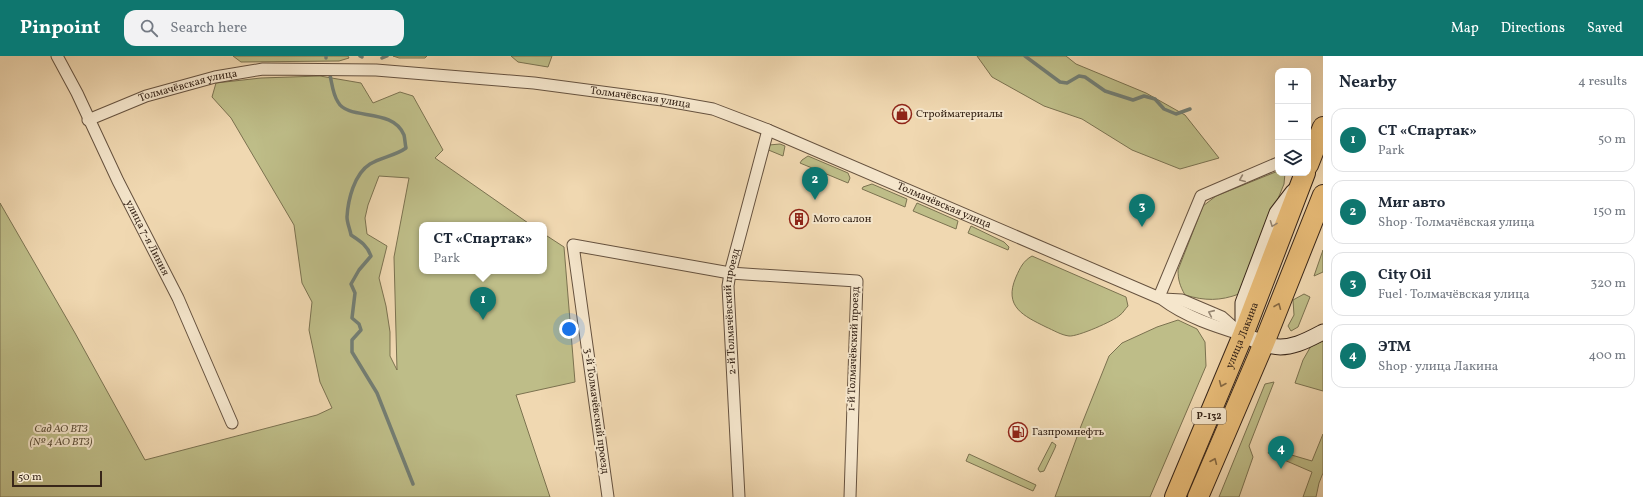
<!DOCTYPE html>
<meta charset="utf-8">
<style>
body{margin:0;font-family:Vollkorn,serif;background:#f2f2f3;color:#1f2937}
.controls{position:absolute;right:12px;top:12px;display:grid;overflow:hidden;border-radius:8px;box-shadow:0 4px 16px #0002}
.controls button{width:36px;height:36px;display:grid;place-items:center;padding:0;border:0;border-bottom:1px solid #e0e1e3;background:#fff;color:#1f2937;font:20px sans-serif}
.scale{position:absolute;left:12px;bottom:10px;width:90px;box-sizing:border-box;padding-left:4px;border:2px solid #382619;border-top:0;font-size:11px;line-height:14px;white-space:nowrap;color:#382619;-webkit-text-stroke:3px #f5e6cc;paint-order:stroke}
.you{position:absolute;left:569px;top:273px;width:14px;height:14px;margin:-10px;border:3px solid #fff;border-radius:50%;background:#1a73e8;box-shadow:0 0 0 6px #1a73e833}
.badge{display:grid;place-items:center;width:26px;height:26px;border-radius:50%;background:#0f766e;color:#fff;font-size:13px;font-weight:700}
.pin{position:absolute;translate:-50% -33px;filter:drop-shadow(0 1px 2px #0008)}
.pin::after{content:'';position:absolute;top:21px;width:14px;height:12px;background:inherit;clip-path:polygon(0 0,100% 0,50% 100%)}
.popup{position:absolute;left:419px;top:166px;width:128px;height:52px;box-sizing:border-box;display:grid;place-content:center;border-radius:8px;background:#fff;filter:drop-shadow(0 1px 3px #0005);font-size:13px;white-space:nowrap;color:#747a83}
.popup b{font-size:15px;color:#1f2937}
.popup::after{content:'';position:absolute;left:50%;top:100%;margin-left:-8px;border:8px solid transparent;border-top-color:#fff}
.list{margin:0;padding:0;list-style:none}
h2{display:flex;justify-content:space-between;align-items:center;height:52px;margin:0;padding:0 16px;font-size:17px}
h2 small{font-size:13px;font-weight:400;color:#747a83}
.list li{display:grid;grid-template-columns:26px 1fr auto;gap:12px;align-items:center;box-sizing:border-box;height:64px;margin:0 8px 8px;padding:0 8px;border:1px solid #e0e1e3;border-radius:12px}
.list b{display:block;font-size:15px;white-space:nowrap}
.list p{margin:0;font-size:13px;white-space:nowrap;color:#747a83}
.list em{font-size:13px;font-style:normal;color:#747a83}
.icon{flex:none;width:22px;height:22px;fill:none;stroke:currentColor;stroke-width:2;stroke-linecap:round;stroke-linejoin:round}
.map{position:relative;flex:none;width:1323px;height:441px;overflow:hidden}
header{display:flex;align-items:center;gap:24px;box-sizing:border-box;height:56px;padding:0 20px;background:#0f766e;color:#fff}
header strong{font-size:19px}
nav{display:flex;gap:22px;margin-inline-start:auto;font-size:14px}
.search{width:280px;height:36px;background:#f2f2f3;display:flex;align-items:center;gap:10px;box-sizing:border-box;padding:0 14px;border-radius:12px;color:#747a83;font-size:15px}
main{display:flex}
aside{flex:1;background:#fff}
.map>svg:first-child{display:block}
.green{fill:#bebd88;stroke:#7b7250;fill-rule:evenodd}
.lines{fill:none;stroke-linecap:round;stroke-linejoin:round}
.stream{stroke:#737e74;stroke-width:3.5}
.street-casing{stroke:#66523f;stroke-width:13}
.secondary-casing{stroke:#382619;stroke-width:17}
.highway-casing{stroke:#382619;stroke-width:22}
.street{stroke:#f5e6cc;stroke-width:11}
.secondary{stroke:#f5e6cc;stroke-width:15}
.highway{stroke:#e8bc78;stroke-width:20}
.oneway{stroke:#968672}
.oneway2{stroke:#876a44}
.labels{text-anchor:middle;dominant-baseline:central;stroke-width:4;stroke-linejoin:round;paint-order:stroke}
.shield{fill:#f5e6cc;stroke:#71604f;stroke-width:1}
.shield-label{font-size:10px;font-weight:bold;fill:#382619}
.street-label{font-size:11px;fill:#382619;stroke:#f5e6cc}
.poi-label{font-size:11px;fill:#382619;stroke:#f5e6cc;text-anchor:start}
.park-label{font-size:11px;font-style:italic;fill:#5a4c35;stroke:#f5e6cc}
</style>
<header>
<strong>Pinpoint</strong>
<div class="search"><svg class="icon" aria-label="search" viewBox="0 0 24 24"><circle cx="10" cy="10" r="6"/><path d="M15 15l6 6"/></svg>Search here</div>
<nav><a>Map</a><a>Directions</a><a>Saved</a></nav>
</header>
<main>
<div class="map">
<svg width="1323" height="441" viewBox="0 0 1323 441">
<rect width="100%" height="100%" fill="#f0d8b1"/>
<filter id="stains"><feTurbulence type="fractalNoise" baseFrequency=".005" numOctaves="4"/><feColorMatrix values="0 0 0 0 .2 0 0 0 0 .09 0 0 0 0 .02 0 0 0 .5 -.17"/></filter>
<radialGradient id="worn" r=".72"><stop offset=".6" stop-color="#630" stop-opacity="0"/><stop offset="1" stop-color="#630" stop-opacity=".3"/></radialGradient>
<path class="green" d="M 233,0 L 348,0 L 349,2 L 339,5 L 241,6 Z
M 393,0 L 427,0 L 425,2 L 399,2 Z
M 511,0 L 552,0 L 548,11 L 518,6 Z
M 977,0 L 1066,0 L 1076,8 L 1146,37 L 1185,59 L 1219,102 L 1180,113 L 1132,94 L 1082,63 L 1044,50 L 992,21 Z
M 320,20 L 361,27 L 373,47 L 400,36 L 413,40 L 443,94 L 435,102 L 531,169 L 422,169 L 422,215 L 544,215 L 544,178 L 564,191 L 575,326 L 516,339 L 550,441 L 0,441 L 0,147 L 75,277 L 145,404 L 317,359 L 332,352 L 320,326 L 309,274 L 312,246 L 302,227 L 294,169 L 231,62 L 212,41 L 216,27 L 261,22 ZM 379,120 L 409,122 L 394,201 L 397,314 L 390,300 L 390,276 L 386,250 L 379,222 L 387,190 L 367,178 L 365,162 L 368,149 Z
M 780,88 L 785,90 L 783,100 L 766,93 L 769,89 Z
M 808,100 L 848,117 L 850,122 L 848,127 L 800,107 L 802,104 Z
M 1278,115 L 1278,117 L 1285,117 L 1284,128 L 1239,238 C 1220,245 1205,245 1185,239 C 1180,230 1178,224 1178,214 L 1203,150 L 1216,140 Z
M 872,128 L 907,143 L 905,151 L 862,133 L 863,131 Z
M 917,147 L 958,165 L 956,173 L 913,155 Z
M 971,170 L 1004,186 L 1009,191 L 1008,194 L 968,177 Z
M 1323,194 L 1323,216 L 1314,220 Z
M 1032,200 L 1126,241 L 1128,250 C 1125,253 1123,257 1120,259 C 1114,265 1077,281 1069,280 C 1061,279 1053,274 1046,271 C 1024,260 1003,251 1016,221 C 1020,212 1023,205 1032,200 Z
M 1304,238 L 1310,241 L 1298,271 L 1291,275 L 1288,270 L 1294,259 L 1293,244 Z
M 1178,264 L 1197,273 L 1205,286 L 1206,310 L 1150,441 L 1055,441 L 1081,370 L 1109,300 L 1122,287 L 1157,271 Z
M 1323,285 L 1323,335 L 1295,327 L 1303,304 L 1311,290 Z
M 1274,326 L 1249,390 L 1253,401 L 1239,441 L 1219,441 L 1265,328 Z
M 1323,378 L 1323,417 L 1319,427 L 1316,441 L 1303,441 L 1312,416 L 1268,397 L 1271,393 L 1312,405 Z
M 1052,386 L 1056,389 L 1055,392 L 1044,415 L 1040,416 L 1038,413 Z
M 969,398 L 1036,429 L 1033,435 L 966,405 Z"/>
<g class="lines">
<path class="stream" d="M 326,0 L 326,2
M 360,0 L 362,1
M 1025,0 L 1060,26 L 1067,27 L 1079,20 L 1085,21 L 1105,35 L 1133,44 L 1144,40 L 1155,43 L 1164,53 L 1176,58 L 1190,53
M 382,2 L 387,0
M 330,19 C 332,28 333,39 338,46 C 348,65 393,51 404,79 C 405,83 405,88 406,92 C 395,100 381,101 370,108 C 354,118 348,144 347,161 C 347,167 350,173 351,179 C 360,185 367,189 371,200 L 359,214 L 351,228 L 355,237 L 352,262 L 359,268 L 361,274 L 352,284 L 352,296 L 377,337 L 413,428"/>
<defs>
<g id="street">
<path id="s1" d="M 57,0 L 77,37 L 118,125 L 178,242 L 232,367"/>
<path id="s2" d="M 88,64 L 146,40 L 215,21 L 263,13 L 376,14 L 534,27 L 662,44 L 713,53 L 768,74 L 1162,243 C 1186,261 1214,270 1243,279"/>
<path d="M 1159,241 L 1201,140 L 1278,107"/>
<path d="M 1163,243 L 1182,244 L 1222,261 L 1239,276"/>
<path d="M 608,441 L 573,189 L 730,217 L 857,225 L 850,441"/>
<path id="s3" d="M 739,441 L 728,230 L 730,217 L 768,74"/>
</g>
<path id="secondary" d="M 1293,136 L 1277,157 L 1243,247 L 1243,279 C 1252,282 1262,288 1272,290 C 1290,294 1308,284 1323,276"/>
<g id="highway">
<path d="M 1308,109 L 1323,71"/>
<path id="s4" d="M 1175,441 L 1243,279 L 1305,117"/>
<path d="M 1198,441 L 1264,287 L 1323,139"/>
</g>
</defs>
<use href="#street" class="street-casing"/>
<use href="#secondary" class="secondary-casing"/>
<use href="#highway" class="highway-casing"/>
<use href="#street" class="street"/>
<use href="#secondary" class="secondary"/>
<use href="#highway" class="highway"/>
</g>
<defs><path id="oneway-chevron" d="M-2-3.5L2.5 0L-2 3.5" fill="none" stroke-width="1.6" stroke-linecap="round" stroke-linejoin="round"/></defs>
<g class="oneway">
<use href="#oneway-chevron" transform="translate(1242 123) rotate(157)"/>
<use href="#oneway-chevron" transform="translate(1273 168) rotate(111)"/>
<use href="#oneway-chevron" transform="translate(1211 257) rotate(-156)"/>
</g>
<g class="oneway2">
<use href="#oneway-chevron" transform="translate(1278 250) rotate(-68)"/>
<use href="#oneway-chevron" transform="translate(1222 328) rotate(113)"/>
<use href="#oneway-chevron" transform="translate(1214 405) rotate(-67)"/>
</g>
<defs>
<symbol id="shop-ring" viewBox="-11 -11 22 22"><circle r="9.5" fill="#f5e6cc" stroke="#8f2418" stroke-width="1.5"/><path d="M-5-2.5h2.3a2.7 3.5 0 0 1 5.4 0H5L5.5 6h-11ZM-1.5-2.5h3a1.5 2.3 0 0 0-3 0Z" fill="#8f2418"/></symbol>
<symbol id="building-ring" viewBox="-11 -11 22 22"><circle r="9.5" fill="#f5e6cc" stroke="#8f2418" stroke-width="1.5"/><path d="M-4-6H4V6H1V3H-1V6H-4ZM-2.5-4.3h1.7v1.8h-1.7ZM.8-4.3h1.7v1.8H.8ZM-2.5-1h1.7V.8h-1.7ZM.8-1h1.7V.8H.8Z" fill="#8f2418"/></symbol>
<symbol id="fuel-ring" viewBox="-11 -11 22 22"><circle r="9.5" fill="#f5e6cc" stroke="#8f2418" stroke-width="1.5"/><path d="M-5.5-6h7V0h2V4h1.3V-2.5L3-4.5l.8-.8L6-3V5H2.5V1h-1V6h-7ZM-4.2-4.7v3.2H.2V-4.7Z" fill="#8f2418"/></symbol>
</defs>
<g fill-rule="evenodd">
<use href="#shop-ring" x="891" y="47" width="22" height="22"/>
<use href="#building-ring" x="788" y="152" width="22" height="22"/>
<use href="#fuel-ring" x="1007" y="365" width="22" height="22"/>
</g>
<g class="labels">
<rect class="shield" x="1192" y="352" width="34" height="16" rx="3"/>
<g class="shield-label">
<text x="1209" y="360">Р-132</text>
</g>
<g class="street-label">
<text stroke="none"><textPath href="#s2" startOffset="106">Толмачёвская улица</textPath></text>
<text stroke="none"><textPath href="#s2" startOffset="562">Толмачёвская улица</textPath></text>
<text stroke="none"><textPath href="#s2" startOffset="886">Толмачёвская улица</textPath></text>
<text stroke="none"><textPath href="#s1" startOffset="203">улица 7-я Линия</textPath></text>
<text stroke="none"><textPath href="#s3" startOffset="186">2-й Толмачёвский проезд</textPath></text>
<text stroke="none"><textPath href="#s4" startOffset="175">улица Лакина</textPath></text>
<text transform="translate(854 293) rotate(-88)">1-й Толмачёвский проезд</text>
<text transform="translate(596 355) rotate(82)">3-й Толмачёвский проезд</text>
</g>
<g class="poi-label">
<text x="916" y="58">Стройматериалы</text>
<text x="813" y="163">Мото салон</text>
<text x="1032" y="376">Газпромнефть</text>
</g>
<g class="park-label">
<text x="61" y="373">Сад АО ВТЗ<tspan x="61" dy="13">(№ 4 АО ВТЗ)</tspan></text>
</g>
</g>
<rect width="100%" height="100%" filter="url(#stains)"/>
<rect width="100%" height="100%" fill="url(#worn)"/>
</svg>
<div class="controls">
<button>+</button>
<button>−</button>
<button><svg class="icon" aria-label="layers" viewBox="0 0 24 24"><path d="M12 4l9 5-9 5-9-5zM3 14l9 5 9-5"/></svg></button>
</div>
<div class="scale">50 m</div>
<div class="you"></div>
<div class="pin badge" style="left:483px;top:264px">1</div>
<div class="popup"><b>СТ «Спартак»</b>Park</div>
<div class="pin badge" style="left:815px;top:144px">2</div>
<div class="pin badge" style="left:1142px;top:171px">3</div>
<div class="pin badge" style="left:1281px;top:413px">4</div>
</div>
<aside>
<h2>Nearby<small>4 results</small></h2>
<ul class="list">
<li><span class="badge">1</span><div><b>СТ «Спартак»</b><p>Park</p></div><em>50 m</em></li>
<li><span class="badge">2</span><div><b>Миг авто</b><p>Shop · Толмачёвская улица</p></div><em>150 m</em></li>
<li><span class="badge">3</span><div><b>City Oil</b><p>Fuel · Толмачёвская улица</p></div><em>320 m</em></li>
<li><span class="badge">4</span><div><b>ЭТМ</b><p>Shop · улица Лакина</p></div><em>400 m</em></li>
</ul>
</aside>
</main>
